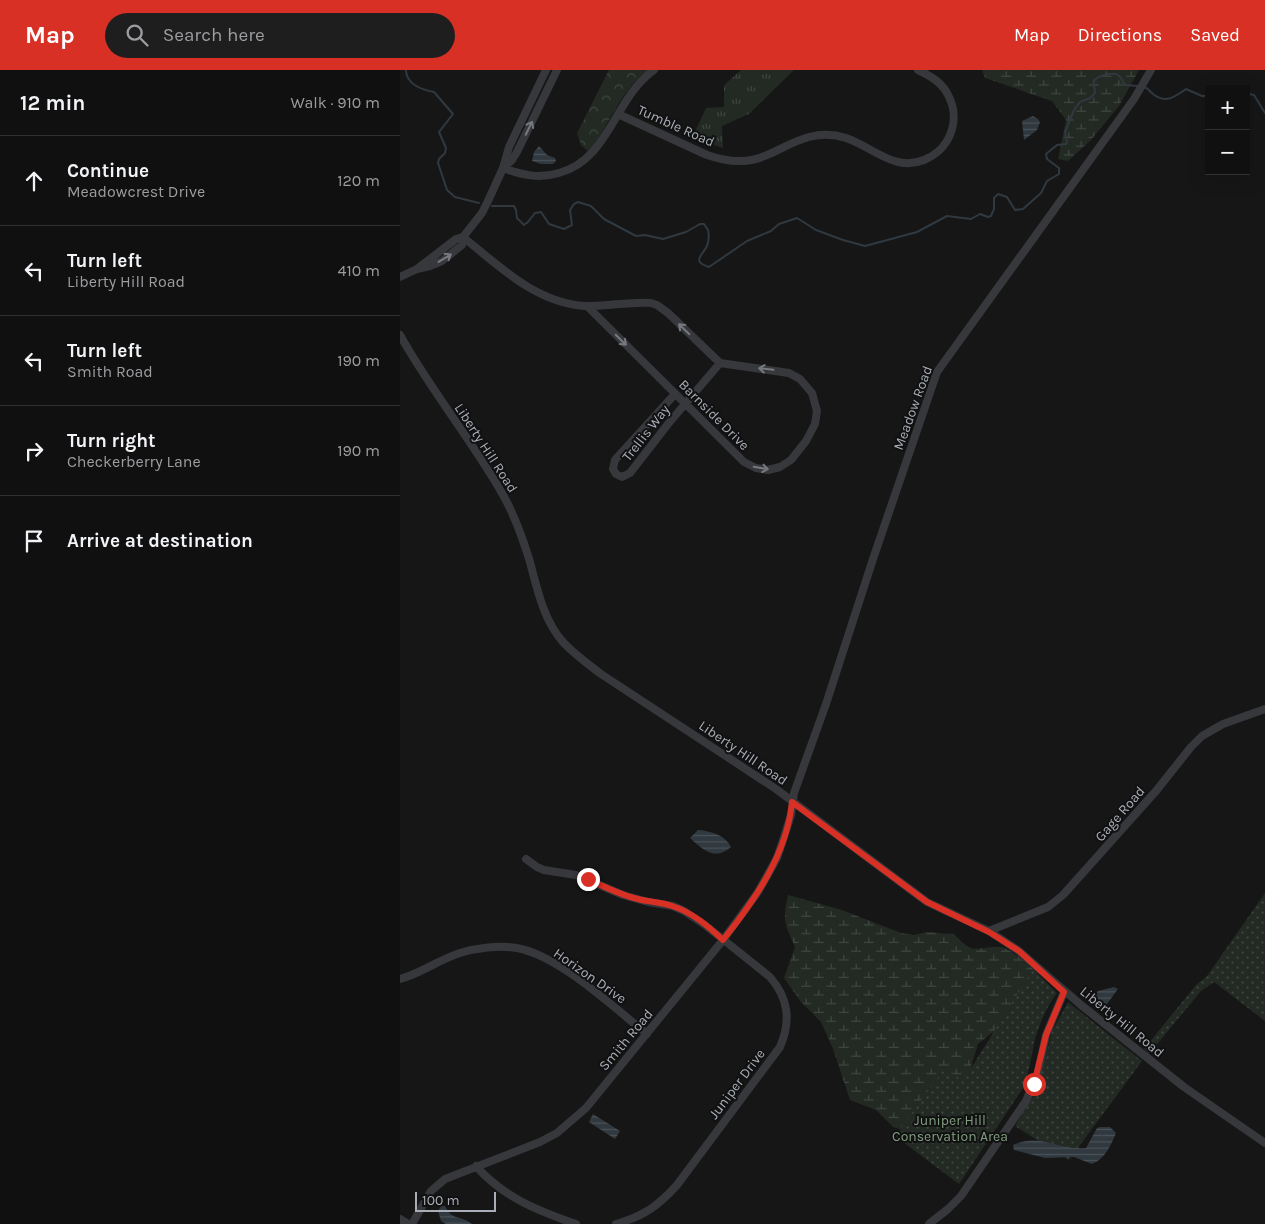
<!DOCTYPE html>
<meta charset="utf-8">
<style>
body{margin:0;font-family:Karla,sans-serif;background:#1e1e1f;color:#f1f3f6}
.controls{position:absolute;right:15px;top:15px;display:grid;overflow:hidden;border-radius:0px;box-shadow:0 5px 20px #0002}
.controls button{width:45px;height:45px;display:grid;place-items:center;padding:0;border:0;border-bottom:1px solid #303031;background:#101011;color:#f1f3f6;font:25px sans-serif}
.scale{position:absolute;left:15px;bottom:12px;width:81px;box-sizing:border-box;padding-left:5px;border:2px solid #a9aeb6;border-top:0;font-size:14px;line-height:18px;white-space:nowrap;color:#a9aeb6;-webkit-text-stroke:4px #111112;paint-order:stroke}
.stop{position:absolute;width:15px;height:15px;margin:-11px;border:4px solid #d93025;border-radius:50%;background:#fff}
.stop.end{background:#d93025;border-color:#fff;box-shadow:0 1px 5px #0008}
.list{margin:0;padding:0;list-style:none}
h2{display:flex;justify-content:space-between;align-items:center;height:65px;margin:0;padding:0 20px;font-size:21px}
h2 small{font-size:16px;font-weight:400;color:#9c9d9f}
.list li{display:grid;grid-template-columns:32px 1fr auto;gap:15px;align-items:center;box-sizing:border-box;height:90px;padding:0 20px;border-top:1px solid #303031}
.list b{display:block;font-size:19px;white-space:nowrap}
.list p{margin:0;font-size:16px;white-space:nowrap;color:#9c9d9f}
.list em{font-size:16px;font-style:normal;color:#9c9d9f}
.icon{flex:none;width:28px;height:28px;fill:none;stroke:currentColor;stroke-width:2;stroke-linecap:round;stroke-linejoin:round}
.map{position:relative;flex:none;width:865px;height:1154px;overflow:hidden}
header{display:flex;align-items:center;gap:30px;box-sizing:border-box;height:70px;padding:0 25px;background:#d93025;color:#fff}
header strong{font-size:24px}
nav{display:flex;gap:28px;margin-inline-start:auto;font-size:18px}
.search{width:350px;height:45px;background:#1e1e1f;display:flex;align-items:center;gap:12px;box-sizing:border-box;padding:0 18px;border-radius:28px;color:#9c9d9f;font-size:19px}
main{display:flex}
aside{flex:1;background:#101011}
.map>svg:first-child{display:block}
.grass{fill:url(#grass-tufts)}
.forest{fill:url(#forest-crowns)}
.wetland{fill:url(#wetland-marsh)}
.park{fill:url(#park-dots)}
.water{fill:url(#water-rules)}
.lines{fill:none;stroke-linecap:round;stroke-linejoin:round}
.stream{stroke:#30393f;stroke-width:2}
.minor{stroke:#37383c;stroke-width:8}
.oneway{stroke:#76797f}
.route{stroke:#d93025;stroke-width:6}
.labels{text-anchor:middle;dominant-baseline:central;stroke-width:4;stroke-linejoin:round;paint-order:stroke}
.street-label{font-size:14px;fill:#a9aeb6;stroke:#111112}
.park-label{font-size:14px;fill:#829f81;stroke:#111112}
</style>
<header>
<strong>Map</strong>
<div class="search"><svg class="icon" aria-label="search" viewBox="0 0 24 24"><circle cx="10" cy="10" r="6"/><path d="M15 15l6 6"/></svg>Search here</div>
<nav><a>Map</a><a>Directions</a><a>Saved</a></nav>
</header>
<main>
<aside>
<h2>12 min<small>Walk · 910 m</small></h2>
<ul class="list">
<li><svg class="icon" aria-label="ahead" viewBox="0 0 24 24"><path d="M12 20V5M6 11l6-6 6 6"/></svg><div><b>Continue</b><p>Meadowcrest Drive</p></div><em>120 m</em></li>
<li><svg class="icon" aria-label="left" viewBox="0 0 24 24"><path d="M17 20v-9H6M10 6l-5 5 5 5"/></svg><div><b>Turn left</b><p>Liberty Hill Road</p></div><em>410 m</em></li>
<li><svg class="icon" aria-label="left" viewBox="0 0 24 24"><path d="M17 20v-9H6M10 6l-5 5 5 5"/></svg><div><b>Turn left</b><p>Smith Road</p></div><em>190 m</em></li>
<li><svg class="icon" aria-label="right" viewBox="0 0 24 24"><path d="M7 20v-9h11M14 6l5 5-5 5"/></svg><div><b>Turn right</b><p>Checkerberry Lane</p></div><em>190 m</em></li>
<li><svg class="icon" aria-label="arrive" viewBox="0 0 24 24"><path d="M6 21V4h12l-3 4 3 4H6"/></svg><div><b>Arrive at destination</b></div></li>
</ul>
</aside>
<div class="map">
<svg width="865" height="1154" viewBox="0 0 865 1154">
<defs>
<pattern id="grass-tufts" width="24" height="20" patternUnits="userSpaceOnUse" patternTransform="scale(1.25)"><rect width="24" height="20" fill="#222a23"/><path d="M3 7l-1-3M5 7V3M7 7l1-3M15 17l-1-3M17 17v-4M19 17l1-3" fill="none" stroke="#3f4641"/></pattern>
<pattern id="forest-crowns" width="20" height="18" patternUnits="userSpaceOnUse" patternTransform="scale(1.25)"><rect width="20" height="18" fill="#222a23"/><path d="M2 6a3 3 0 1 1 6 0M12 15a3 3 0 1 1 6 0" fill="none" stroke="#3f4641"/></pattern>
<pattern id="wetland-marsh" width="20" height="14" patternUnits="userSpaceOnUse" patternTransform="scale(1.25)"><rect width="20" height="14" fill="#222a23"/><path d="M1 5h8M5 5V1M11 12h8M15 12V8" fill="none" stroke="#3f4641"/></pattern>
<pattern id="park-dots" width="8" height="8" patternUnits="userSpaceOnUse" patternTransform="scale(1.25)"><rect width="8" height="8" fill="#222a23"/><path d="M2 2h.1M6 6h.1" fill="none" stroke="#3f4641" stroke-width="1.8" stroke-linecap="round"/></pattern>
<pattern id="water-rules" width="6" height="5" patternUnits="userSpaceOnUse" patternTransform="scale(1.25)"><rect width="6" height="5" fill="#30393f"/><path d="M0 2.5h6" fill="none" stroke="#4b5358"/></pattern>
</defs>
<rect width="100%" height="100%" fill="#161617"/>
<path class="grass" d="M 341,0 L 394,0 L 349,44 L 322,56 L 323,78 L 292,68 L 306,38 L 324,37 L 324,15 Z"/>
<path class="forest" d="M 209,0 L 248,0 C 222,18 208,57 189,82 L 181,75 L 177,63 Z"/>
<path class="wetland" d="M 582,0 L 739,0 L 719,36 L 691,70 L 668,91 L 658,89 L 666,50 L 652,31 L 585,8 Z
M 388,825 L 442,840 L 501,863 L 514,865 L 526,862 L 554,864 C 575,887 575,876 600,877 C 609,877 632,897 638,904 C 642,909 644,916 647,922 L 612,951 L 593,962 L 578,974 L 571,997 L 584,1014 L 519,1064 L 493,1057 L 476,1040 L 450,1030 L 433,979 L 421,952 L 401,932 L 384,908 L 395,877 C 385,855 382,850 388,825 Z"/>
<path class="park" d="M 865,823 L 865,951 L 814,912 L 801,921 L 749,984 L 744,979 L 796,915 L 807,906 Z
M 633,899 L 657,923 C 646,937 639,955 634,973 C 631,988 629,1004 623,1018 L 559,1114 L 495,1066 L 545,998 L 563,1011 Z
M 668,932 L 742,991 L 669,1090 L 615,1056 L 637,1019 L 652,961 Z"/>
<path class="water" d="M 633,46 L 638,49 L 640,52 L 637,60 L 624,70 L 622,51 Z
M 139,76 L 147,85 L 155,88 L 156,91 L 153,94 L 141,94 L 132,91 L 134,82 Z
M 298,760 C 311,761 325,765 331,777 C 315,791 303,780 290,768 Z
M 714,917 L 718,919 L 704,938 L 696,936 L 694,926 L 698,921 Z
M 193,1044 L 220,1061 L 215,1069 L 189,1052 Z
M 700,1057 L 710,1057 L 716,1063 C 711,1075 705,1089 692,1094 L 674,1087 L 645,1088 L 614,1080 L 613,1075 C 640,1062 659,1081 686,1078 L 697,1058 Z
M 41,1136 L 45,1136 C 52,1151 61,1145 72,1154 L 46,1154 L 41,1151 L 38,1141 Z"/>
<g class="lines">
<path class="stream" d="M 6,0 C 6,14 22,20 34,22 L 53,44 L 39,62 L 46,78 L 45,83 L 39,89 L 38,93 L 47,120 L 55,127 L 79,133
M 743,17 C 749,18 748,20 753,24 C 765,34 775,27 786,19 L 802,26 L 809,26
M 846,25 L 849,24 L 854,25 L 865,43
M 92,136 L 114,136 L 116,140 L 117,148 L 124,155 L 128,152 L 135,143 L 141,142 L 149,154 L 164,159 L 172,155 L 170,140 L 174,134 L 178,132 L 191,136 L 204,149 L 236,166 L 245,165 L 263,169 L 286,162 L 300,154 L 304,154 L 308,160 C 309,165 309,171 307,176 C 302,186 291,191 309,197 L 347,171 L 371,161 L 379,154 L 397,148 L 416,160 L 443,170 L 465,176 L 517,162 L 547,146 L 571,149 L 580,144 L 588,147 L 591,146 L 594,139 L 594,128 L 598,124 L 607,127 L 615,140 L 623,139 L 641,123 L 647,111 L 659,104 L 659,98 L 647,89 L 646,84 L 657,75 L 666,74 L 667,72 L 665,62 L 674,40 L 680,32 L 690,28 L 695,23 C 695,20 693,14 694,11 C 698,5 712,2 718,5 C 721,7 723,12 725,15 L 738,16"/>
<path class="minor" d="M 218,44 L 307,85 C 327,92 348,94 367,85 C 381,79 394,71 409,67 C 421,64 434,64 446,68 C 473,77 494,102 524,90 C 534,86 542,79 547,71 C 555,57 556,41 549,27 C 543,13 531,6 518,0
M 103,98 C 122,105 139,109 159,103 C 209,90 215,27 254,0
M 103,98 L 112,90 L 117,82 L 157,0
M 63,167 C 99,196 136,233 185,236 C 207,237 229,231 251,233 L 257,235 L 268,243 L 320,293 L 389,303 L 400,309 L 412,323 L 417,341 L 415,354 L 406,371 L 391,390 L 380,397 L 368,400 L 356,398 L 344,392 L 187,236
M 17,199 L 30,196 L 42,191 L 62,175 L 63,167 L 82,143 L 88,131 L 103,98 L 109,77 L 146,0
M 0,207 L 17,199 L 56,169 L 63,167
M 0,265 C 31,321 72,370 103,425 C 115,446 123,469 130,492 C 137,519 144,551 163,572 C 174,584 188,594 201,604 L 376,719 L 527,832 L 589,861 L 619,881 L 681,935 L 784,1017 L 865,1073
M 275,324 L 215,390 L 213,399 L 216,404 L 222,407 L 230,403 L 268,354 L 320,293
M 126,789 L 137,797 L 144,800 L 176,805 L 223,825 L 248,832 L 273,836 L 284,841 L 305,855 L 370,907 C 389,929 391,951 380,977 L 277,1115 C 258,1136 244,1146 216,1154
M 589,861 L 648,837 L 663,825 L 756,721 L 791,677 L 802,666 L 823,654 L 865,639
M 0,909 C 22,903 38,890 60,883 C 76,878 99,875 117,878 C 160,886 213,937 247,964
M 76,1096 C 103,1127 138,1141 176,1154
M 0,1149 L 8,1154
M 12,1154 L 31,1121 L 45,1109 L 140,1072 L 157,1063 L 186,1038 L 323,870 L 358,822 L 377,788 L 383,770 L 391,745 L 394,723 L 426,634 L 473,489 L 537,302 L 734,29 L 751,0
M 529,1154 L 548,1139 L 561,1126 L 626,1031 L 638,1002 L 646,965 L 664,922"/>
</g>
<defs><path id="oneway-shaft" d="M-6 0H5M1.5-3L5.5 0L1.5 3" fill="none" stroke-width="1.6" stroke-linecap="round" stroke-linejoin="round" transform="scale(1.25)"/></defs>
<g class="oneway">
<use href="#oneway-shaft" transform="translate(129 58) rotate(-64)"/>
<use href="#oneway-shaft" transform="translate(45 188) rotate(-31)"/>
<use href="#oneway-shaft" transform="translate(284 259) rotate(-136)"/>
<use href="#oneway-shaft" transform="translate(221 270) rotate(45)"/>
<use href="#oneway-shaft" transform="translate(366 299) rotate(-174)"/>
<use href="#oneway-shaft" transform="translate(361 398) rotate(10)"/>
</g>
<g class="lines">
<path class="route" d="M 188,809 C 204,817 221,825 238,829 C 249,832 261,832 272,836 C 292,842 309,857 323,870 C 355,830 387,784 392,732 L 527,832 L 589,862 L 619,881 L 664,922 L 646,965 L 634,1014"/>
</g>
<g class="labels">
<g class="street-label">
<text transform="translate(276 56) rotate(24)">Tumble Road</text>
<text transform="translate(513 338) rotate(-70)">Meadow Road</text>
<text transform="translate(314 345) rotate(45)">Barnside Drive</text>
<text transform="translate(246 363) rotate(-52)">Trellis Way</text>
<text transform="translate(86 378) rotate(57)">Liberty Hill Road</text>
<text transform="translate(343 683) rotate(34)">Liberty Hill Road</text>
<text transform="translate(720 744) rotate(-49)">Gage Road</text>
<text transform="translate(190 906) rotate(35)">Horizon Drive</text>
<text transform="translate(722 952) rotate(39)">Liberty Hill Road</text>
<text transform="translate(226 970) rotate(-50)">Smith Road</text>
<text transform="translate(337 1014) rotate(-53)">Juniper Drive</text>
</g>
<g class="park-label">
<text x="550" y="1050">Juniper Hill<tspan x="550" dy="16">Conservation Area</tspan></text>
</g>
</g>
</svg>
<div class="controls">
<button>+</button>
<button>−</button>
</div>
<div class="scale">100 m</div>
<div class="stop" style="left:634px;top:1014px"></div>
<div class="stop end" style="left:188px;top:809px"></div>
</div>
</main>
